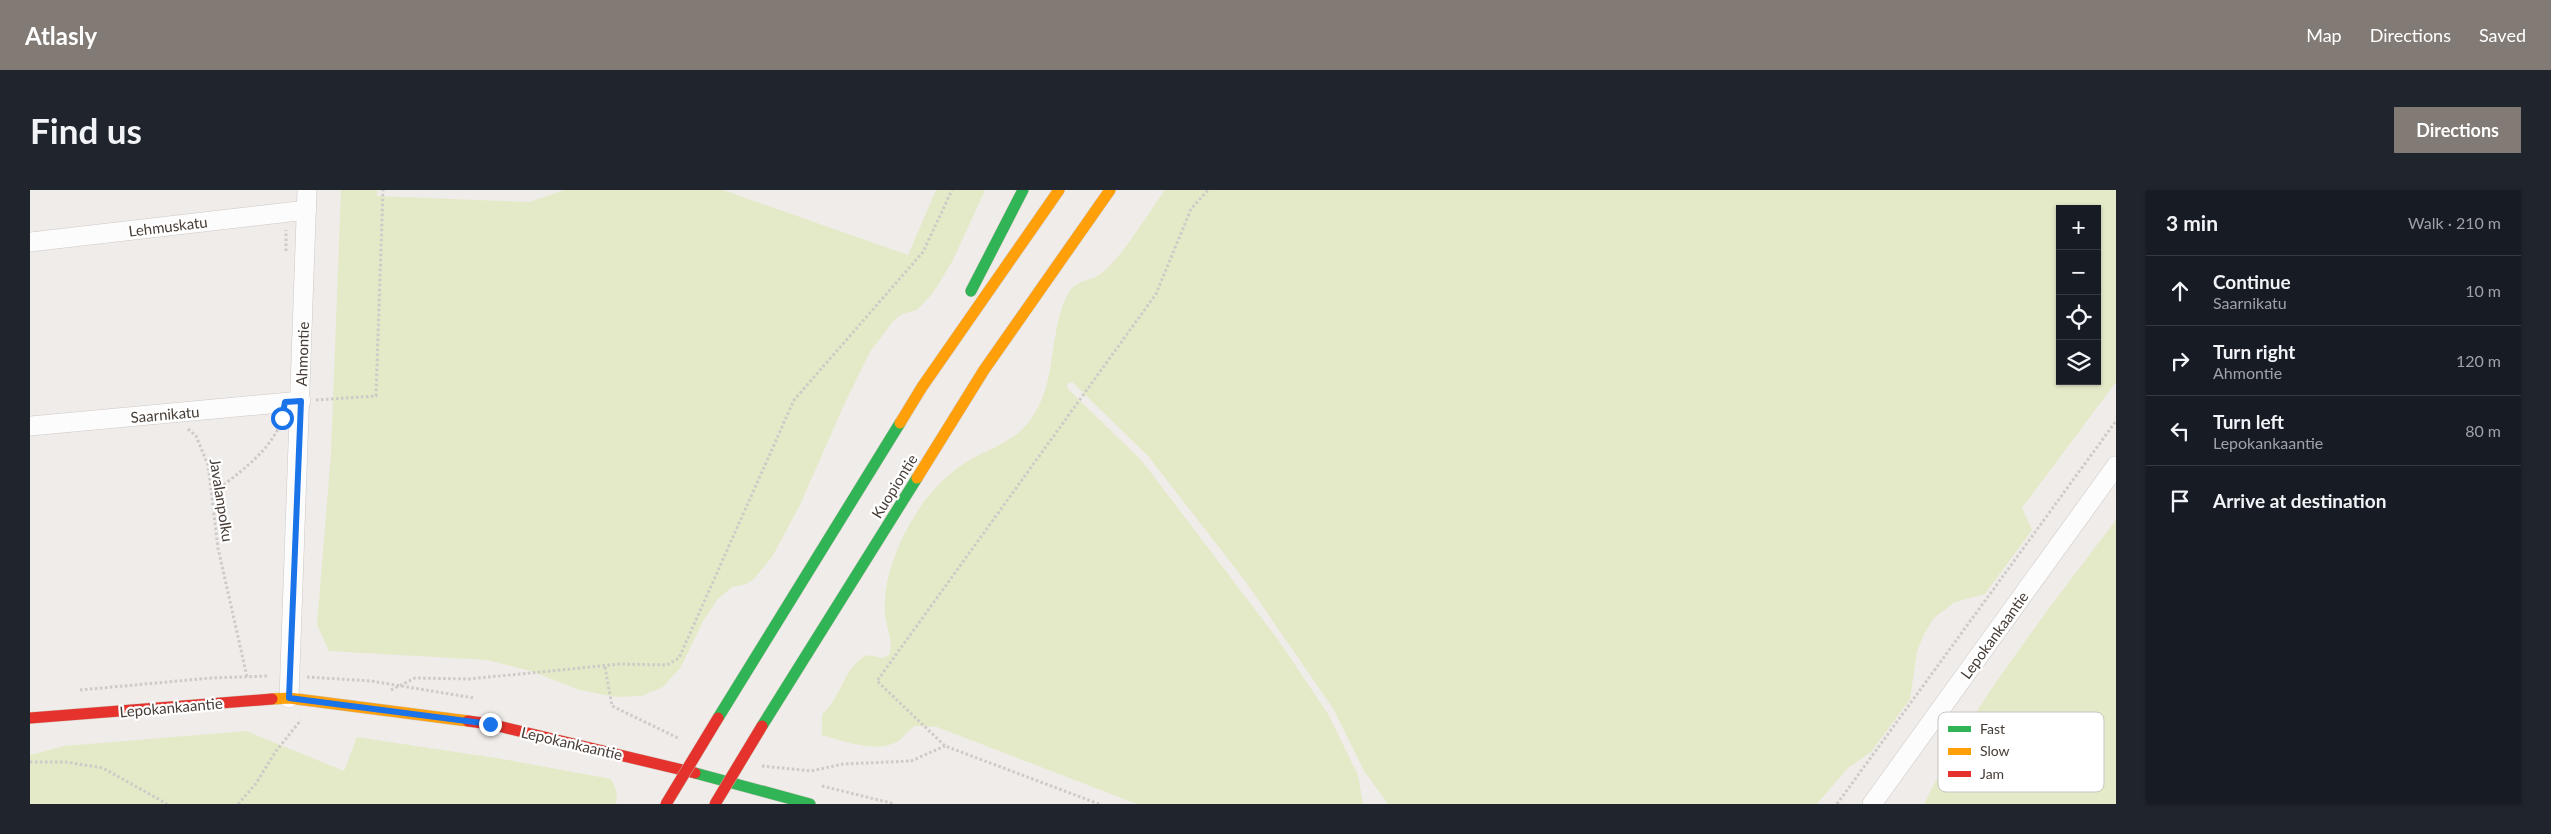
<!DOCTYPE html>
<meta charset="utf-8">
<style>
body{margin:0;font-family:Lato,sans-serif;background:#20242c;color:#f1f3f6}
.controls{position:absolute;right:15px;top:15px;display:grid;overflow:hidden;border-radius:0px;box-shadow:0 1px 4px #0004}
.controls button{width:45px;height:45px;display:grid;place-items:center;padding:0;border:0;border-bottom:1px solid #363941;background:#171b24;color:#f1f3f6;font:25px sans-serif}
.stop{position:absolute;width:15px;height:15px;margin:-11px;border:4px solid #1a73e8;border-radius:50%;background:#fff}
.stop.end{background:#1a73e8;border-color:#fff;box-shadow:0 1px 5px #0008}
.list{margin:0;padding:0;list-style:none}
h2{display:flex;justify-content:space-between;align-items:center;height:65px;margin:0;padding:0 20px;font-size:21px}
h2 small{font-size:16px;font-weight:400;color:#9ea1a6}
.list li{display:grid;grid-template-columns:32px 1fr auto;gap:15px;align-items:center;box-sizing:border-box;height:70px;padding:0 20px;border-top:1px solid #363941}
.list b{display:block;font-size:19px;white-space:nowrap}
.list p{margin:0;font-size:16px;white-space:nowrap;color:#9ea1a6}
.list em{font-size:16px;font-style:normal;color:#9ea1a6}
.icon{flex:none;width:28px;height:28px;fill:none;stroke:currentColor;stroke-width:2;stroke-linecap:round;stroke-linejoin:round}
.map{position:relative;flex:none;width:2086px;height:614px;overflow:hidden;border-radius:0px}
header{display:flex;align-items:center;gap:30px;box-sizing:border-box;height:70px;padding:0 25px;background:#827a74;color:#fff}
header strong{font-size:24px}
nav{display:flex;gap:28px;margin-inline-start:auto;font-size:18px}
.intro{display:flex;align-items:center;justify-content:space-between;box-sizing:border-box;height:120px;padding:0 30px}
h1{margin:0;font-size:35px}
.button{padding:12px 22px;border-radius:0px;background:#827a74;color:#fff;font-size:18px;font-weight:700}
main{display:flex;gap:30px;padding:0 30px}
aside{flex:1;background:#171b24;border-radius:0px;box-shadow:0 1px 4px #0004}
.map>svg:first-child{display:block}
.green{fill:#e4eac8;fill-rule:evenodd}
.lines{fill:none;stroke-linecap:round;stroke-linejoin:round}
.street-casing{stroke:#cdc8c5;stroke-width:20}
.fast-casing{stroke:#d1c9c1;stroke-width:12}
.slow-casing{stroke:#d1c9c1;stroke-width:12}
.jam-casing{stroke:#d1c9c1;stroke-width:12}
.path{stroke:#cecac7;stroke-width:3;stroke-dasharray:2.5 2.5;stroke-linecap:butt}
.street{stroke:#fdfcfc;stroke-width:19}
.fast{stroke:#30b455;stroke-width:11}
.slow{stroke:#ff9f0a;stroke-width:11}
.jam{stroke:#e5322d;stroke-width:11}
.jam-bridge-casing{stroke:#c9b3a3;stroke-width:12;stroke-linecap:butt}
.jam-bridge{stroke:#e5322d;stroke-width:11}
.route{stroke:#1a73e8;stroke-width:6}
.labels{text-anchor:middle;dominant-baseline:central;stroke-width:4.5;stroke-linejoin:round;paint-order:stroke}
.street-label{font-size:15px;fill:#463c35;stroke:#fff}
.key{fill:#fff;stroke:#c8c4c2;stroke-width:1}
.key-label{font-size:14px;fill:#463c35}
</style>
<header>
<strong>Atlasly</strong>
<nav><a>Map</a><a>Directions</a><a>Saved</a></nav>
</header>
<div class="intro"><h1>Find us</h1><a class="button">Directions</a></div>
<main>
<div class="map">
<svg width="2086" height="614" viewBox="0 0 2086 614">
<rect width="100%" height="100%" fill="#f0ece9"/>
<path class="green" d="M 311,0 L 347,0 L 347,6 L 500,12 L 534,0 L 693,0 L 878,65 L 906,0 L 955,0 L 923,70 L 903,103 L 887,120 L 872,124 L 864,130 L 840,162 L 814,215 L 770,315 L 742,367 L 724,389 L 716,394 L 702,397 L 687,410 L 673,431 L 651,477 L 633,497 L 611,506 L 586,507 L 550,500 L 501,481 L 457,470 L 299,461 L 287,435 L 301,263 Z
M 1135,0 L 2086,0 L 2086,192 L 1992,318 L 2002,340 L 1955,404 L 1925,412 L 1904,428 L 1894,444 L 1887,461 L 1880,509 L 1841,562 L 1818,578 L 1787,614 L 1358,614 L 1334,581 L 1304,520 L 1216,392 L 1118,266 L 1042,192 L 1037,194 L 1038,199 L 1112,271 L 1249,451 L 1298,524 L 1328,585 L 1333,614 L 1107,614 L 907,537 L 885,536 C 877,540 874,548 867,552 C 845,563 813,551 792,545 L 792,524 C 812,508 814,474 838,465 L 853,468 L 859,465 C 864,451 856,437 855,424 C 853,399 861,373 871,351 C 886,318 910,287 941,269 C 963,257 985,251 1000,230 C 1029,192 1017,144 1038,104 C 1046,88 1062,93 1074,81 C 1099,58 1115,27 1135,0 ZM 2030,19 L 2067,19 L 2067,191 L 2030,191 Z
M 2086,330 L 2086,614 L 1894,614 C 1945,511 2017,421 2086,330 Z
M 216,541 L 314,581 L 327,547 L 472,569 L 581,589 L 587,602 L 586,614 L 0,614 L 0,565 L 34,556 Z"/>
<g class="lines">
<defs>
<path id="street" d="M 0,52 L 277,20
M 0,236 L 271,211
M 259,508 L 277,0
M 1842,614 L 2086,276"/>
<path id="fast" d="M 941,101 L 993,0
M 688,528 L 870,233
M 732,536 L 887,288
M 665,583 L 780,614"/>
<path id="slow" d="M 870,233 L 892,197 L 1029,0
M 887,288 L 954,180 L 1080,0
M 242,509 L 259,508 L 438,531"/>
<path id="jam" d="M 0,528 L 242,509
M 438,531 L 460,534 L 665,583"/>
</defs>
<use href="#street" class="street-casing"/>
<use href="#fast" class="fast-casing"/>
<use href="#slow" class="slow-casing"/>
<use href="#jam" class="jam-casing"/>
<path class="path" d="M 256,61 L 256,40
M 286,210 L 346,206 L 353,0
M 158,239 L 166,246 L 178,275 L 188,358 L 217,487
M 182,304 C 207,284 239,263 251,232
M 575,477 L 582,516 L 650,549
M 277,487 L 341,491 L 444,508
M 50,500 L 181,488 L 238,486
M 361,500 L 385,488 L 439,489 L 590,474 L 637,475 L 649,468 L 764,210 L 893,62 L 922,0
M 0,572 L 36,572 L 73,578 L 137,614
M 732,576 L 781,581 L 813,574 L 881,571 L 915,556
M 792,596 L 865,614
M 208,614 L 225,595 L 246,561 L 271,530
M 1069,614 L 915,556 L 847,491 L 1126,104 L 1161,19 L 1178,0
M 1807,614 L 2086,231"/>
<use href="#street" class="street"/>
<use href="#fast" class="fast"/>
<use href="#slow" class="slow"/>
<use href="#jam" class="jam"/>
<defs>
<path id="jam-bridge" d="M 636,614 L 688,528
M 685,614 L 732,536"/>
</defs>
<use href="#jam-bridge" class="jam-bridge-casing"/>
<use href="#jam-bridge" class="jam-bridge"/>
</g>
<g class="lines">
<path class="route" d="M 252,228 L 255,212 L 271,211 L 259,508 L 460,534"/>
</g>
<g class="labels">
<g class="street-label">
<text transform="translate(138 36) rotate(-7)">Lehmuskatu</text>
<text transform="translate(272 164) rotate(-88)">Ahmontie</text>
<text transform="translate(135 224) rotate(-5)">Saarnikatu</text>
<text transform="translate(864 296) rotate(-58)">Kuopiontie</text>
<text transform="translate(192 310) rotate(81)">Javalanpolku</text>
<text transform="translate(1964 445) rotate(-54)">Lepokankaantie</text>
<text transform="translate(141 517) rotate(-5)">Lepokankaantie</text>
<text transform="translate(542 553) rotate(13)">Lepokankaantie</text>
</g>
</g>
<rect x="1908" y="522" width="166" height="80" rx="8" class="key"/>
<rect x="1918" y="536" width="23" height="6" fill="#30b455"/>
<rect x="1918" y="558" width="23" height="7" fill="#ff9f0a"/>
<rect x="1918" y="581" width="23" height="6" fill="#e5322d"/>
<g class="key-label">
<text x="1950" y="544">Fast</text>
<text x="1950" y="566">Slow</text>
<text x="1950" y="589">Jam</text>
</g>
</svg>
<div class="controls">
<button>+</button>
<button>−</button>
<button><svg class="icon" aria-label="locate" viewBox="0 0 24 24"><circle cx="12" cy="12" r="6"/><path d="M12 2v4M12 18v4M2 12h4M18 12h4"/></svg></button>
<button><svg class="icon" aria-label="layers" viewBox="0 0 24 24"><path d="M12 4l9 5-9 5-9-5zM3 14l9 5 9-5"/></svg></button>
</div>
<div class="stop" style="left:252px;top:228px"></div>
<div class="stop end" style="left:460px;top:534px"></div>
</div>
<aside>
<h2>3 min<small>Walk · 210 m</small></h2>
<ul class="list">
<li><svg class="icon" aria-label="ahead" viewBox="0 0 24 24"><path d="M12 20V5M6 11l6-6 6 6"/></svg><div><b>Continue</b><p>Saarnikatu</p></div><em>10 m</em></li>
<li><svg class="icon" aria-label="right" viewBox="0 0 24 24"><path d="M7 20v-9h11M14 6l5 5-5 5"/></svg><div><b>Turn right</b><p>Ahmontie</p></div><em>120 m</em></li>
<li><svg class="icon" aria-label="left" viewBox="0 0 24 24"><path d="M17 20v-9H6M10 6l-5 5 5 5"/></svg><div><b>Turn left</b><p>Lepokankaantie</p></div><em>80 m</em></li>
<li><svg class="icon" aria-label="arrive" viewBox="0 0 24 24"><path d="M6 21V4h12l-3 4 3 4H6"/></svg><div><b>Arrive at destination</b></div></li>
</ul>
</aside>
</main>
